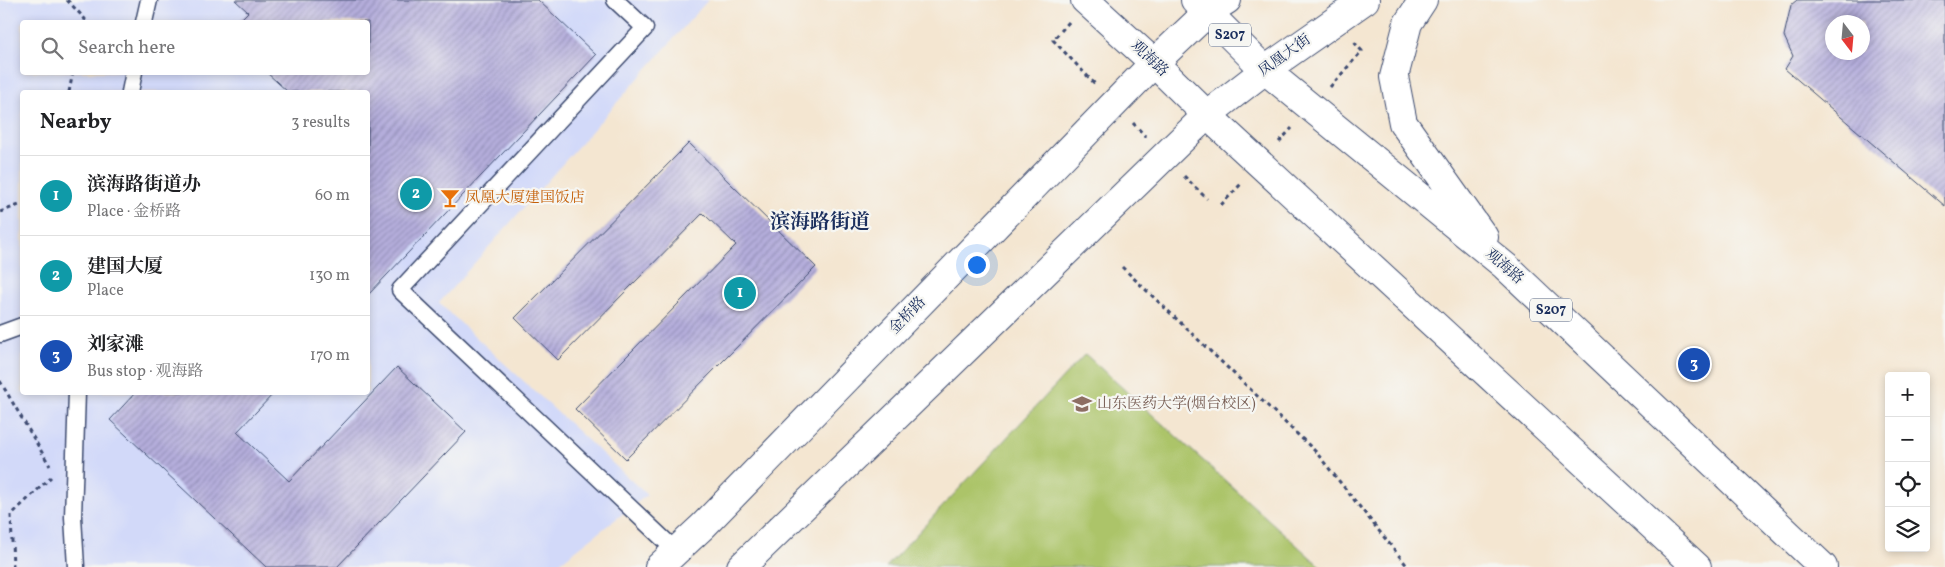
<!DOCTYPE html>
<meta charset="utf-8">
<style>
body{margin:0;font-family:Vollkorn,"Noto Serif SC",serif;background:#f2f2f2;color:#202124}
.controls{position:absolute;right:15px;bottom:15px;display:grid;overflow:hidden;border-radius:5px;box-shadow:0 2px 8px #0003}
.controls button{width:45px;height:45px;display:grid;place-items:center;padding:0;border:0;border-bottom:1px solid #e0e0e0;background:#fff;color:#202124;font:25px sans-serif}
.compass{position:absolute;left:1825px;top:15px;width:45px;height:45px;border-radius:50%;background:#fff;box-shadow:0 2px 8px #0003;rotate:164deg}
.you{position:absolute;left:976px;top:264px;width:18px;height:18px;margin:-12px;border:4px solid #fff;border-radius:50%;background:#1a73e8;box-shadow:0 0 0 8px #1a73e833}
.badge{display:grid;place-items:center;width:32px;height:32px;border-radius:50%;background:#1f6fb2;color:#fff;font-size:16px;font-weight:700}
.pin{position:absolute;translate:-50% -50%;border:2px solid #fff;box-shadow:0 1px 5px #0006}
.list{margin:0;padding:0;list-style:none}
h2{display:flex;justify-content:space-between;align-items:center;height:65px;margin:0;padding:0 20px;font-size:21px}
h2 small{font-size:16px;font-weight:400;color:#757577}
.list li{display:grid;grid-template-columns:32px 1fr auto;gap:15px;align-items:center;box-sizing:border-box;height:80px;padding:0 20px;border-top:1px solid #e0e0e0}
.list b{display:block;font-size:19px;white-space:nowrap}
.list p{margin:0;font-size:16px;white-space:nowrap;color:#757577}
.list em{font-size:16px;font-style:normal;color:#757577}
.icon{flex:none;width:28px;height:28px;fill:none;stroke:currentColor;stroke-width:2;stroke-linecap:round;stroke-linejoin:round}
.map{position:relative;flex:none;width:1945px;height:567px;overflow:hidden}
.search{position:absolute;background:#fff;box-shadow:0 2px 8px #0003;left:20px;top:20px;width:350px;height:55px;display:flex;align-items:center;gap:12px;box-sizing:border-box;padding:0 18px;border-radius:5px;color:#757577;font-size:19px}
.panel{position:absolute;background:#fff;box-shadow:0 2px 8px #0003;left:20px;top:90px;width:350px;height:305px;border-radius:5px}
.map>svg:first-child{display:block}
.built{fill:#d2d9f9;fill-rule:evenodd}
.grass{fill:#acc469;stroke:#647a64}
.building{fill:url(#building-hatch);fill-rule:evenodd}
.lines{fill:none;stroke-linecap:round;stroke-linejoin:round}
.service-casing{stroke:#3c4a6f;stroke-width:19}
.tertiary-casing{stroke:#3c4a6f;stroke-width:30}
.secondary-casing{stroke:#3c4a6f;stroke-width:30}
.primary-casing{stroke:#3c4a6f;stroke-width:30}
.path{stroke:#3c4a6f;stroke-width:3;stroke-dasharray:4 4;stroke-linecap:butt}
.service{stroke:#fff;stroke-width:16}
.tertiary{stroke:#fff;stroke-width:28}
.secondary{stroke:#fff;stroke-width:28}
.primary{stroke:#fff;stroke-width:28}
.labels{text-anchor:middle;dominant-baseline:central;stroke-width:4.5;stroke-linejoin:round;paint-order:stroke}
.shield{fill:#f6f6f2;stroke:#5d6b8a;stroke-width:1}
.shield-label{font-size:14px;font-weight:bold;fill:#1b2f5e}
.street-label{font-size:15px;fill:#1b2f5e;stroke:#f6f6f2}
.food-label{font-size:15px;fill:#c56008;stroke:#f6f6f2;text-anchor:start}
.education-label{font-size:15px;fill:#785e54;stroke:#f6f6f2;text-anchor:start}
.district-label{font-size:20px;font-weight:bold;fill:#1b2f5e;stroke:#f6f6f2}
</style>
<div class="map">
<svg width="1945" height="567" viewBox="0 0 1945 567">
<defs>
<pattern id="building-hatch" width="6" height="6" patternUnits="userSpaceOnUse" patternTransform="scale(1.25)"><rect width="6" height="6" fill="#b5aedc"/><path d="M-1 1l2-2M0 6l6-6M5 7l2-2" fill="none" stroke="#928eb6"/></pattern>
</defs>
<rect width="100%" height="100%" fill="#f6f6f2"/>
<filter id="ink" filterUnits="userSpaceOnUse"><feTurbulence type="fractalNoise" baseFrequency=".02" numOctaves="2"/><feDisplacementMap in="SourceGraphic" scale="10" xChannelSelector="R" yChannelSelector="G"/><feConvolveMatrix kernelMatrix="1 2 1 2 8 2 1 2 1" color-interpolation-filters="sRGB"/></filter>
<filter id="wash" filterUnits="userSpaceOnUse"><feTurbulence type="fractalNoise" baseFrequency=".0096" numOctaves="4" result="noise"/><feDisplacementMap in="SourceGraphic" scale="20" xChannelSelector="R" yChannelSelector="G"/><feGaussianBlur stdDeviation="1.12" result="paint"/><feColorMatrix in="noise" values="0 0 0 0 0 0 0 0 0 0 0 0 0 0 0 0 0 1.4 0 .05"/><feComposite in="paint" operator="in"/></filter>
<g filter="url(#wash)">
<rect width="100%" height="100%" fill="#f4e6d1"/>
<path class="built" d="M 0,0 L 708,0 L 439,303 L 647,495 L 554,567 L 0,567 ZM 22,22 L 368,22 L 368,72 L 22,72 ZM 22,92 L 368,92 L 368,392 L 22,392 Z"/>
<path class="grass" d="M 1085,354 L 1321,567 L 886,567 Z"/>
<g id="blocks">
<path class="building" d="M 235,0 L 538,0 L 596,55 L 368,295 L 368,92 L 288,92 L 266,72 L 368,72 L 368,22 L 238,22 L 248,12 Z
M 1797,0 L 1945,0 L 1945,206 L 1785,69 L 1793,56 L 1784,36 L 1791,5 ZM 1832,22 L 1862,22 L 1862,52 L 1832,52 Z
M 689,143 L 816,267 L 626,459 L 575,409 L 736,245 L 703,213 L 558,360 L 515,318 Z
M 397,367 L 466,432 L 337,567 L 266,567 L 110,420 L 136,392 L 275,392 L 237,432 L 289,481 Z"/>
</g>
</g>
<g filter="url(#ink)">
<use href="#blocks" fill-opacity="0" stroke="#3c4a6f" stroke-width="1"/>
<g class="lines">
<defs>
<path id="service" d="M 615,0 L 645,28 L 400,290 L 676,551
M 144,22 L 149,0
M 130,92 L 134,72
M 0,334 L 22,326
M 76,567 L 73,517 L 77,392"/>
<path id="tertiary" d="M 659,567 L 703,526 L 1154,63
M 741,567 L 1207,115"/>
<path id="secondary" d="M 1154,63 L 1208,12 L 1227,0
M 1207,115 L 1265,70 L 1365,0"/>
<path id="primary" d="M 1085,0 L 1154,63 L 1207,115 L 1697,567
M 1195,0 L 1265,70 L 1505,266 L 1823,567
M 1423,0 L 1408,23 L 1394,77 L 1403,123 L 1484,237"/>
</defs>
<use href="#service" class="service-casing"/>
<use href="#tertiary" class="tertiary-casing"/>
<use href="#secondary" class="secondary-casing"/>
<use href="#primary" class="primary-casing"/>
<path class="path" d="M 67,0 L 85,19 L 84,22
M 1069,22 L 1053,40 L 1096,85
M 1330,87 L 1362,51 L 1354,42
M 69,92 L 73,72
M 1133,123 L 1146,137
M 1279,142 L 1292,128
M 1184,176 L 1207,199
M 1221,205 L 1241,184
M 0,212 L 22,204
M 1122,267 L 1315,451 L 1408,567
M 0,381 L 50,466
M 13,567 L 11,515 L 51,477"/>
<use href="#service" class="service"/>
<use href="#tertiary" class="tertiary"/>
<use href="#secondary" class="secondary"/>
<use href="#primary" class="primary"/>
</g>
</g>
<defs>
<symbol id="bar-bare" viewBox="-9 -9 18 18"><path d="M-6-5H6L.8 .8V4.5H3.5V6h-7V4.5H-.8V.8Z" fill="#e8710a" stroke="#f6f6f2" stroke-width="2.5" paint-order="stroke"/></symbol>
<symbol id="university-bare" viewBox="-9 -9 18 18"><path d="M0-5L7-2L0 1L-7-2ZM-4 1L0 2.5L4 1V4Q0 6-4 4Z" fill="#8d6e63" stroke="#f6f6f2" stroke-width="2.5" paint-order="stroke"/></symbol>
</defs>
<g fill-rule="evenodd">
<use href="#bar-bare" x="436" y="184" width="28" height="28"/>
<use href="#university-bare" x="1068" y="390" width="28" height="28"/>
</g>
<g class="labels">
<g class="shield">
<rect x="1209" y="23.5" width="42" height="23" rx="4"/>
<rect x="1530" y="298.5" width="42" height="23" rx="4"/>
</g>
<g class="shield-label">
<text x="1230" y="35">S207</text>
<text x="1551" y="310">S207</text>
</g>
<g class="street-label">
<text transform="translate(1285 56) rotate(-36)">凤凰大街</text>
<text transform="translate(1149 59) rotate(43)">观海路</text>
<text transform="translate(1504 267) rotate(41)">观海路</text>
<text transform="translate(908 316) rotate(-46)">金桥路</text>
</g>
<g class="food-label">
<text x="465" y="198">凤凰大厦建国饭店</text>
</g>
<g class="education-label">
<text x="1097" y="404">山东医药大学(烟台校区)</text>
</g>
<g class="district-label">
<text x="820" y="223">滨海路街道</text>
</g>
</g>
</svg>
<div class="controls">
<button>+</button>
<button>−</button>
<button><svg class="icon" aria-label="locate" viewBox="0 0 24 24"><circle cx="12" cy="12" r="6"/><path d="M12 2v4M12 18v4M2 12h4M18 12h4"/></svg></button>
<button><svg class="icon" aria-label="layers" viewBox="0 0 24 24"><path d="M12 4l9 5-9 5-9-5zM3 14l9 5 9-5"/></svg></button>
</div>
<svg class="compass" viewBox="-18 -18 36 36"><path d="M0-13l5 13h-10z" fill="#e53935"/><path d="M0 13l5-13h-10z" fill="#757577"/></svg>
<div class="you"></div>
<div class="pin badge" style="left:740px;top:293px;background:#0f9aa8">1</div>
<div class="pin badge" style="left:416px;top:194px;background:#0f9aa8">2</div>
<div class="pin badge" style="left:1694px;top:364px;background:#1a4fb4">3</div>
<div class="search"><svg class="icon" aria-label="search" viewBox="0 0 24 24"><circle cx="10" cy="10" r="6"/><path d="M15 15l6 6"/></svg>Search here</div>
<section class="panel">
<h2>Nearby<small>3 results</small></h2>
<ul class="list">
<li><span class="badge" style="background:#0f9aa8">1</span><div><b>滨海路街道办</b><p>Place · 金桥路</p></div><em>60 m</em></li>
<li><span class="badge" style="background:#0f9aa8">2</span><div><b>建国大厦</b><p>Place</p></div><em>130 m</em></li>
<li><span class="badge" style="background:#1a4fb4">3</span><div><b>刘家滩</b><p>Bus stop · 观海路</p></div><em>170 m</em></li>
</ul>
</section>
</div>
